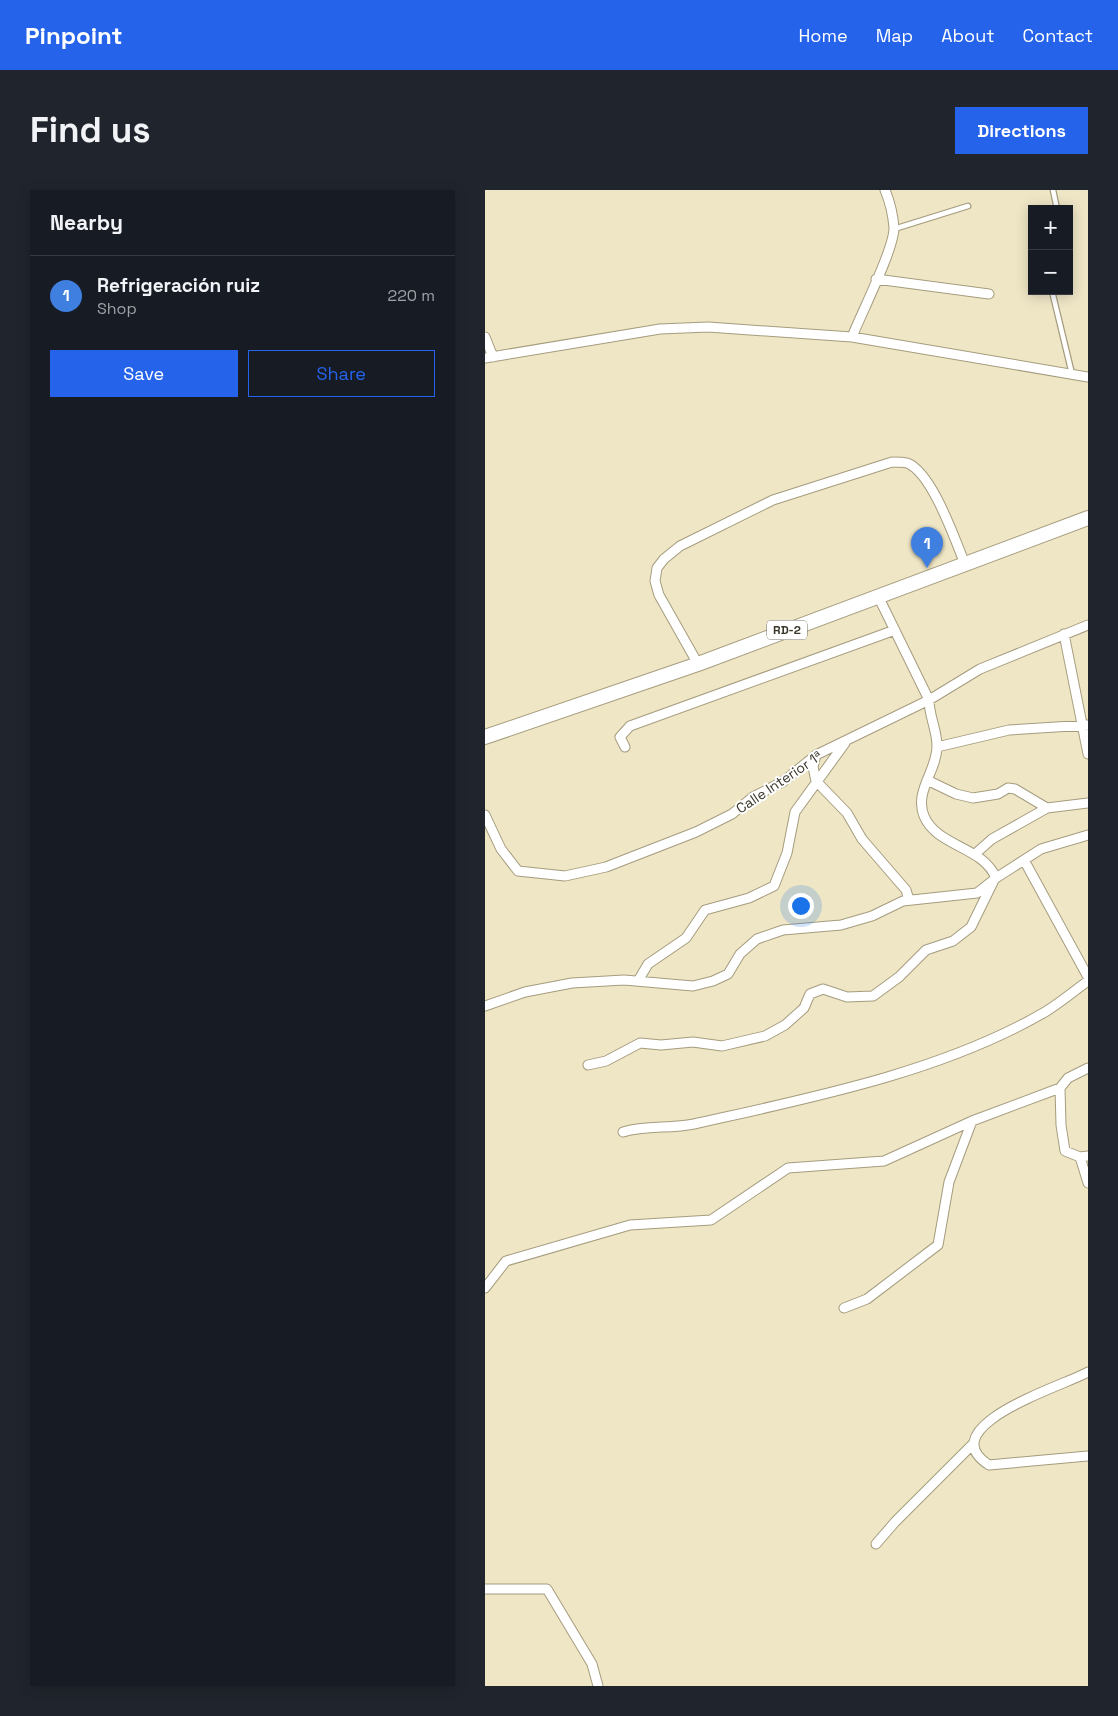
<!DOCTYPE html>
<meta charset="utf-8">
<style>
body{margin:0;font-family:"Space Grotesk",sans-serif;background:#20242c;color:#f1f3f6}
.controls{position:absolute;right:15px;top:15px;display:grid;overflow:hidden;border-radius:0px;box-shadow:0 2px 12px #0003}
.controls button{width:45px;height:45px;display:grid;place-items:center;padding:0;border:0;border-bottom:1px solid #363941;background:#171b24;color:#f1f3f6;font:25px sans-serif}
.you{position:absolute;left:315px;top:715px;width:18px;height:18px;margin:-12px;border:4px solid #fff;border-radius:50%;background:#1a73e8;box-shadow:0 0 0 8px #1a73e833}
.badge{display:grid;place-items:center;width:32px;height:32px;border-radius:50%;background:#2563eb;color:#fff;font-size:16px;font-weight:700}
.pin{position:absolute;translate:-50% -41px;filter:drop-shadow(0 1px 2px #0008)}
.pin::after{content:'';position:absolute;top:26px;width:18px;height:15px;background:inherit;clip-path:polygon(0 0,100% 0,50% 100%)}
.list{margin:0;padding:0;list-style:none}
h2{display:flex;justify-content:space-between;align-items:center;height:65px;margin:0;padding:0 20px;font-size:21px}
h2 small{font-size:16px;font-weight:400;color:#9ea1a6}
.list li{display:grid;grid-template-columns:32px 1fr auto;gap:15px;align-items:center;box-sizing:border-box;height:80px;padding:0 20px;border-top:1px solid #363941}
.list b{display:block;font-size:19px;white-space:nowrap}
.list p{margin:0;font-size:16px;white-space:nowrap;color:#9ea1a6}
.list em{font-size:16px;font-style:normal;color:#9ea1a6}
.actions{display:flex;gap:10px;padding:15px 20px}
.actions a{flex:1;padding:11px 0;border:1px solid #2563eb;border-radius:0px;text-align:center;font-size:18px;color:#2563eb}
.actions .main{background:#2563eb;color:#fff}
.map{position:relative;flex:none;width:603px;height:1496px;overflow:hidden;border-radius:0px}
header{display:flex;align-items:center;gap:30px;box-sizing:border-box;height:70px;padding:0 25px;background:#2563eb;color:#fff}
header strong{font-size:24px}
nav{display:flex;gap:28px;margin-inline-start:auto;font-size:18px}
.intro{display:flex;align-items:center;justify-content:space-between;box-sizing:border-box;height:120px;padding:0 30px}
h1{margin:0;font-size:35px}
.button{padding:12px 22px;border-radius:0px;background:#2563eb;color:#fff;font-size:18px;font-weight:700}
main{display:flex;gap:30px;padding:0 30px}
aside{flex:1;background:#171b24;border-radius:0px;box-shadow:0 2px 12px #0003}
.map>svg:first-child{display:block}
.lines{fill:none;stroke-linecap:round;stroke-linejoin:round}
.service-casing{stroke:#a59c7e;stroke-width:7}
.minor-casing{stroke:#a59c7e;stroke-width:11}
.primary-casing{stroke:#a59c7e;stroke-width:16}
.service{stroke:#fff;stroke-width:4.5}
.minor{stroke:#fff;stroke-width:9}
.primary{stroke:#fff;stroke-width:14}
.labels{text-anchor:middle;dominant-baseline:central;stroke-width:4;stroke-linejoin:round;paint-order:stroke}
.shield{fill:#fff;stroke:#75726a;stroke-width:1}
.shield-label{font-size:12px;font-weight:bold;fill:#3a362a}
.street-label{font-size:14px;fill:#3a362a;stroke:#fff}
</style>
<header>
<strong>Pinpoint</strong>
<nav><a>Home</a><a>Map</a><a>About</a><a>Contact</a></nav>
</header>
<div class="intro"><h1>Find us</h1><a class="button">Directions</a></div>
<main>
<aside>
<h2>Nearby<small></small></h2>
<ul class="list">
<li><span class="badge" style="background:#3f7fe0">1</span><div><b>Refrigeración ruiz</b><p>Shop</p></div><em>220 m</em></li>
</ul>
<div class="actions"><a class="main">Save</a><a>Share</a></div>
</aside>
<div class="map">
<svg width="603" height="1496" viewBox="0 0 603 1496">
<rect width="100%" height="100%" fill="#efe6c6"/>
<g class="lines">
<defs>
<path id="service" d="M 568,0 L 572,19
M 409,39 L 483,16
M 567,101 L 587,184"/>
<path id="minor" d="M 391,89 L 504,104
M 0,147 L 8,167
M 367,147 C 376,124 409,59 409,38 C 408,25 405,12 400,0
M 0,168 L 175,139 L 223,137 L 367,147 L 603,187
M 393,406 L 444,510 C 444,526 452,540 452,556 C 452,581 429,601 439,626 C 452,657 498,656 511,688
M 579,444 L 603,564
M 213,474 L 174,405 L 170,391 L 172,378 L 179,369 L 195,356 L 288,310 L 407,272 C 411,272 418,272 422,273 C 447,282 470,350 480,374
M 140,557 L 135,547 L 145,536 L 410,440
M 452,557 L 524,540 L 603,535
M 331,565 L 328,577 L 331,591 L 362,623 L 377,649 L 421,700 L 424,710
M 442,590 L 471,604 L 488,608 L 513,604 L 523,598 L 530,599 L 562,618 L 603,613
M 0,625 L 16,659 L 33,681 L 80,686 L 121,677 L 211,642 L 247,624 L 268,607 L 299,591 L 331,565 L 444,510 L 495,479 L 603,435
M 490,664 L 507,649 L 562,618
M 539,670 L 603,787
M 153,791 L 163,774 L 201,748 L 220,720 L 264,708 L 289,696 L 302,663 L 310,622 L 360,553
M 0,816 L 40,802 L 87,793 L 139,790 L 208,796 L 228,791 L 243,784 L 255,764 L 272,749 L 298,740 L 356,735 L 387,726 L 418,711 L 492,703 L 511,688 L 556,659 L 603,645
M 103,875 L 121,871 L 155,853 L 176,855 L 208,852 L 237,856 L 280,846 L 300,835 L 319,818 L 325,804 L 338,799 L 362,807 L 388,806 L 414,787 L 441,760 L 468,751 L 486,737 L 509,690
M 603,878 L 583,888 L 575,898 L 576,935 L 580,961 L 595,967 L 603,966
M 138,942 C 161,935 185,939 209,934 C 325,908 457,882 560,822 C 575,813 589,801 603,791
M 595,967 L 603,993
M 0,1098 L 21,1071 L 145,1035 L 226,1030 L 303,978 L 399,971 L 487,931 L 575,898
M 359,1118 L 382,1109 L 453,1055 L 464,992 L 487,931
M 603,1182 C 581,1195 444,1236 504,1275 L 603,1266
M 391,1354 L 410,1332 L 488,1254
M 0,1399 L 62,1399 L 107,1474 L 113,1496"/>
<path id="primary" d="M 0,547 L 213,474 L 603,328"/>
</defs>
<use href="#service" class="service-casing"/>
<use href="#minor" class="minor-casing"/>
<use href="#primary" class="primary-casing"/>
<use href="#service" class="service"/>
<use href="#minor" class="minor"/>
<use href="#primary" class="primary"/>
</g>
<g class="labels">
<rect class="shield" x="282" y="430.5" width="40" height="19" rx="4"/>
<g class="shield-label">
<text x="302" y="440">RD-2</text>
</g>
<g class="street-label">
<text transform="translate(294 592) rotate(-34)">Calle Interior 1ª</text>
</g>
</g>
</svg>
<div class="controls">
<button>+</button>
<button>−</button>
</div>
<div class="you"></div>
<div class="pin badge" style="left:442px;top:378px;background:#3f7fe0">1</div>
</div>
</main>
